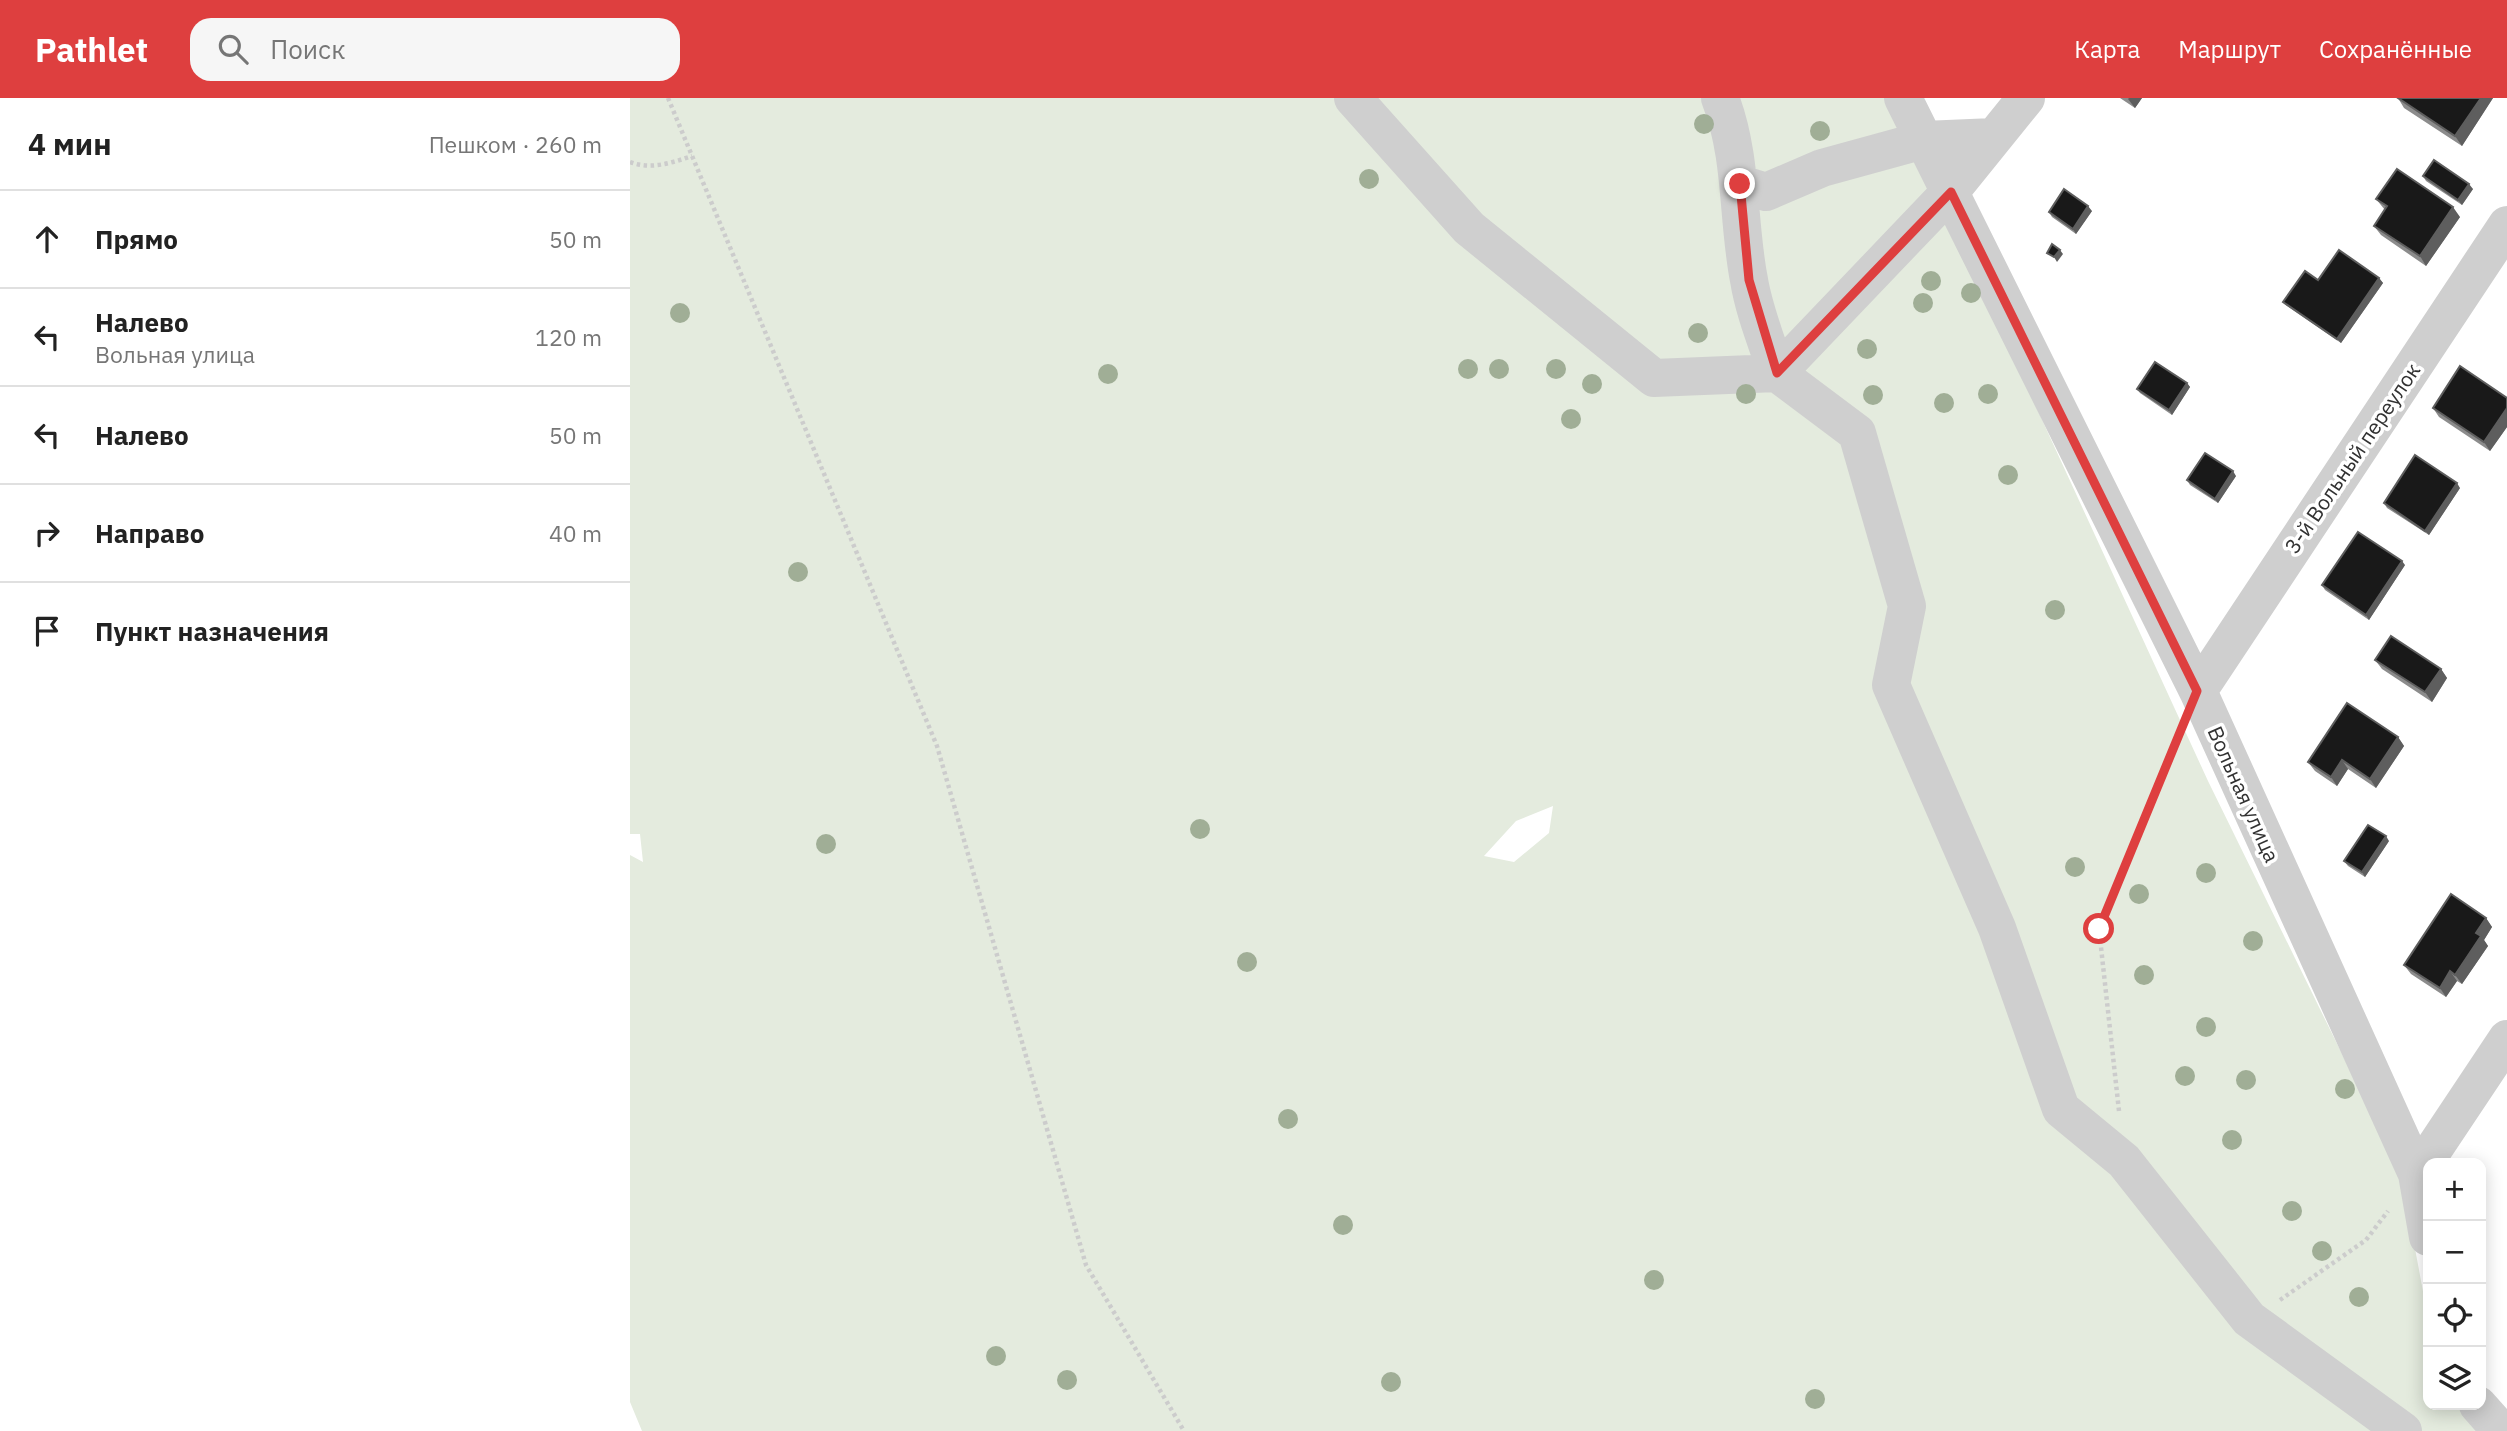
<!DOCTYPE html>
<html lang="ru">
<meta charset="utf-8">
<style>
body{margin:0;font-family:"IBM Plex Sans",sans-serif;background:#f6f6f6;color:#222}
.controls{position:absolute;right:21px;bottom:21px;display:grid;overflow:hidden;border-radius:14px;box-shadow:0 4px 18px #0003}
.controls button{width:63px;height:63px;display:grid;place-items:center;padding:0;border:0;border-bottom:2px solid #e0e0e0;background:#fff;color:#222;font:35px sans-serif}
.stop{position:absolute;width:21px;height:21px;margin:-16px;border:5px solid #de3f3f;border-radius:50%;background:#fff}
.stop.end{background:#de3f3f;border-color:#fff;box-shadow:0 2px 7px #0008}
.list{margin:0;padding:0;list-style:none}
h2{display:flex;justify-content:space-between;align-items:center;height:91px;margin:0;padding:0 28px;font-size:30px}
h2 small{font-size:23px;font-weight:400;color:#767676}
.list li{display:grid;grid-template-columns:46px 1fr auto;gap:21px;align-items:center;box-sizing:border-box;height:98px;padding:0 28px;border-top:2px solid #e0e0e0}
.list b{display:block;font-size:26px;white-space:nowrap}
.list p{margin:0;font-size:23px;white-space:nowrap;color:#767676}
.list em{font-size:23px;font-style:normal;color:#767676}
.icon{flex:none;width:38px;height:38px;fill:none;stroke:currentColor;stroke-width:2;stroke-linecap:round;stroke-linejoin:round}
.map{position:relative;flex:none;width:1877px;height:1333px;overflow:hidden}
header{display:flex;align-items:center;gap:42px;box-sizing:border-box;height:98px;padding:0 35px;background:#de3f3f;color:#fff}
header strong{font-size:33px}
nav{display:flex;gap:38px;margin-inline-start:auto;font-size:24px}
.search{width:490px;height:63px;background:#f6f6f6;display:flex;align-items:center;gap:18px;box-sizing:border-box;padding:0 24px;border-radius:21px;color:#767676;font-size:26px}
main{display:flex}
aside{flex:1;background:#fff}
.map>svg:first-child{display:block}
.green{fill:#e4ebde;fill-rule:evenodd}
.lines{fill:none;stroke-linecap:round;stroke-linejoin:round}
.path{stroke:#ccc;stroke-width:4.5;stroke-dasharray:3.5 3.5;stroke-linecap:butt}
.minor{stroke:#cfcfcf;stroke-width:38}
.tree{fill:#a0ae96}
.wall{fill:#8c8c8c}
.shaded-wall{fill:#5e5e5e}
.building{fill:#191919;stroke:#5e5e5e;stroke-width:2}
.route{stroke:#de3f3f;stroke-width:9}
.labels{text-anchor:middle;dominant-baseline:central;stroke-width:7;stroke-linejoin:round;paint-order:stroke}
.street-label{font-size:21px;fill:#323232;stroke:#fff}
</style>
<header>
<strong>Pathlet</strong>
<div class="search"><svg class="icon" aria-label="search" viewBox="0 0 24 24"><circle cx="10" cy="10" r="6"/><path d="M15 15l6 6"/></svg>Поиск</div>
<nav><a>Карта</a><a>Маршрут</a><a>Сохранённые</a></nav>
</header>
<main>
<aside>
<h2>4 мин<small>Пешком · 260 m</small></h2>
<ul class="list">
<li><svg class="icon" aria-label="ahead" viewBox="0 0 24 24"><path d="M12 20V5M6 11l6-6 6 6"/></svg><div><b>Прямо</b></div><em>50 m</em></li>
<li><svg class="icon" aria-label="left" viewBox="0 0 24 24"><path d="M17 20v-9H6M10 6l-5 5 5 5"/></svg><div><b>Налево</b><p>Вольная улица</p></div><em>120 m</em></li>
<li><svg class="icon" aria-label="left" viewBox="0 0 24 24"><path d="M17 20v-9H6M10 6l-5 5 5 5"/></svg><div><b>Налево</b></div><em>50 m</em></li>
<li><svg class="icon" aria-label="right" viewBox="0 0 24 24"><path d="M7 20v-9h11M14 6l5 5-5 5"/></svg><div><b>Направо</b></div><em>40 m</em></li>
<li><svg class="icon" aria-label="arrive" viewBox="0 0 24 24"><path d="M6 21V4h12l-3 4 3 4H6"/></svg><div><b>Пункт назначения</b></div></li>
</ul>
</aside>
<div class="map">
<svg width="1877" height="1333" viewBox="0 0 1877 1333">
<rect width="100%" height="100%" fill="#fff"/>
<path class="green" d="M 0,0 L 1289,0 L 1339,163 L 1578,683 L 1771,1076 L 1798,1220 L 1798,1307 L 1841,1307 L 1859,1333 L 12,1333 L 0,1304 L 0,757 L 13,764 L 10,736 L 0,736 ZM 923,708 L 919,735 L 884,764 L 854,758 L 886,723 Z"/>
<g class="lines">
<path class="path" d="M 38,0 L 307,648 L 456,1167 L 554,1333
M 0,64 C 21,72 41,65 62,58
M 1489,1013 L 1469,831 L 1550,636
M 1650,1202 L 1736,1142 L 1758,1113"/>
<path class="minor" d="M 723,0 L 839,130 L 1024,280 L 1147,275 L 1227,335 L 1277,508 L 1261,587 L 1367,830 L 1431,1011 L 1494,1063 L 1619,1221 L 1773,1333
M 1090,0 C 1113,59 1107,121 1119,182 C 1124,213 1137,245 1147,275 L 1320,94 L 1396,0
M 1273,0 L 1568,593 L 1787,1076 L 1798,1139
M 1110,86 L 1136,94 L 1192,70 L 1294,42 L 1364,39
M 1568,593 L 1877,127
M 1787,1076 L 1877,941
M 1848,1307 L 1871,1333"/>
</g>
<g class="tree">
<circle cx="1074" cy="26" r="10"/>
<circle cx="1190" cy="33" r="10"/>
<circle cx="739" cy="81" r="10"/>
<circle cx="1301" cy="183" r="10"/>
<circle cx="1341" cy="195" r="10"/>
<circle cx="1293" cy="205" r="10"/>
<circle cx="50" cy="215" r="10"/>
<circle cx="1068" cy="235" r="10"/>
<circle cx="1237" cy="251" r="10"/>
<circle cx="838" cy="271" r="10"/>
<circle cx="869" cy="271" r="10"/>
<circle cx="926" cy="271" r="10"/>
<circle cx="478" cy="276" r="10"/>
<circle cx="962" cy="286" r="10"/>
<circle cx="1116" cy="296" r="10"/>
<circle cx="1358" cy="296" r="10"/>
<circle cx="1243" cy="297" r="10"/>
<circle cx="1314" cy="305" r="10"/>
<circle cx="941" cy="321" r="10"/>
<circle cx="1378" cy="377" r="10"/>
<circle cx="168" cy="474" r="10"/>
<circle cx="1425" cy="512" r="10"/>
<circle cx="570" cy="731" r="10"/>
<circle cx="196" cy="746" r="10"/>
<circle cx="1445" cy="769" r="10"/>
<circle cx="1576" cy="775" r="10"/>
<circle cx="1509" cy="796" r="10"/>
<circle cx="1623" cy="843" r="10"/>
<circle cx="617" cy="864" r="10"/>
<circle cx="1514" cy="877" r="10"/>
<circle cx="1576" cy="929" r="10"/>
<circle cx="1555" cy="978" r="10"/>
<circle cx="1616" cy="982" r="10"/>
<circle cx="1715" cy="991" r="10"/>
<circle cx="658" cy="1021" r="10"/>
<circle cx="1602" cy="1042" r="10"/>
<circle cx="1662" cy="1113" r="10"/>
<circle cx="713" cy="1127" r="10"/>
<circle cx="1692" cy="1153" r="10"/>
<circle cx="1024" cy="1182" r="10"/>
<circle cx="1729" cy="1199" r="10"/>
<circle cx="366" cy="1258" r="10"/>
<circle cx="437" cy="1282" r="10"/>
<circle cx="761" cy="1284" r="10"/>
<circle cx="1185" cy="1301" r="10"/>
</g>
<path class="wall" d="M 1490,0 L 1512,0 L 1505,10 Z
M 1768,0 L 1863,0 L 1832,48 L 1774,10 Z
M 1793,78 L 1843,91 L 1832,107 L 1796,83 Z
M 1746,101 L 1830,119 L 1796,168 L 1751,137 L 1744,128 L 1755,112 Z
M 1462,113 L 1446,136 L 1422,119 L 1419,114 Z
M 1749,180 L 1753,185 L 1711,245 L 1657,208 L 1653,204 L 1688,182 Z
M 1557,285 L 1560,289 L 1542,317 L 1510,295 L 1507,291 Z
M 1877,300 L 1877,329 L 1860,353 L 1809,319 L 1803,310 Z
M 1606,378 L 1588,405 L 1560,387 L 1557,382 Z
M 1830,390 L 1799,437 L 1757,410 L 1754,405 Z
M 1775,467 L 1739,522 L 1695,492 L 1692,487 Z
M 1745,562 L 1811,571 L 1817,580 L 1802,604 L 1752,571 Z
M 1768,639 L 1774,648 L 1746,690 L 1718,671 L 1707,688 L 1685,673 L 1678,664 Z
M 1759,743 L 1735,779 L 1718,768 L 1714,763 Z
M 1856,820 L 1862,829 L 1854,842 L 1858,848 L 1832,886 L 1827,883 L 1816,899 L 1781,876 L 1774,867 Z"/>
<path class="shaded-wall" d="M 1499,0 L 1512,0 L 1505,10 L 1498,1 Z
M 1851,0 L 1863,0 L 1832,48 L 1825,38 Z
M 1839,86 L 1843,91 L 1832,107 L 1828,102 Z
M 1458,108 L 1462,113 L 1446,136 L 1443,131 Z
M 1823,109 L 1830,119 L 1796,168 L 1790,158 Z
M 1430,152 L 1433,156 L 1427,164 L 1424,159 Z
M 1749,180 L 1753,185 L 1711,245 L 1707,241 Z
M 1557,285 L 1560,289 L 1542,317 L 1539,312 Z
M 1877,310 L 1877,329 L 1860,353 L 1854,344 Z
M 1603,373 L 1606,378 L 1588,405 L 1585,401 Z
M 1827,385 L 1830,390 L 1799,437 L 1795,433 Z
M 1772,463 L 1775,467 L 1739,522 L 1736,517 Z
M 1811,571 L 1817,580 L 1802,604 L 1795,594 Z
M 1768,639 L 1774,648 L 1746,690 L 1740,681 Z
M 1712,662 L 1718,671 L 1707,688 L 1701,679 Z
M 1756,738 L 1759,743 L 1735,779 L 1732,774 Z
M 1856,820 L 1862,829 L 1854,842 L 1858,848 L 1832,886 L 1825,877 L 1846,835 Z
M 1820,873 L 1827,883 L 1816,899 L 1810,890 Z"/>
<path class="building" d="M 1768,0 L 1851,0 L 1825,38 Z
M 1804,62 L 1839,86 L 1828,102 L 1793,78 Z
M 1767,71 L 1823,109 L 1790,158 L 1744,128 L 1757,108 L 1746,101 Z
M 1434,91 L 1458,108 L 1443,131 L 1419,114 Z
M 1422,146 L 1430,152 L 1424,159 L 1417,155 Z
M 1709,152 L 1749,180 L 1707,241 L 1653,204 L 1675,173 L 1688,182 Z
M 1525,264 L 1557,285 L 1539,312 L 1507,291 Z
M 1830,268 L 1877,300 L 1877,310 L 1854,344 L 1803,310 Z
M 1575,355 L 1603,373 L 1585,401 L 1557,382 Z
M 1785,357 L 1827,385 L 1795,433 L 1754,405 Z
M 1728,434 L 1772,463 L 1736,517 L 1692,487 Z
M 1761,538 L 1811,571 L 1795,594 L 1745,562 Z
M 1717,605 L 1768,639 L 1740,681 L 1712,662 L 1701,679 L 1678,664 Z
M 1738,727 L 1756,738 L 1732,774 L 1714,763 Z
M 1821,796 L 1856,820 L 1846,835 L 1851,838 L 1825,877 L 1820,873 L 1810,890 L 1774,867 Z"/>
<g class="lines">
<path class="route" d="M 1110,86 L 1119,182 L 1147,275 L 1321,94 L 1567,593 L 1469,831"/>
</g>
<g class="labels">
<g class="street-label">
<text transform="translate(1722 360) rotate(-56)">3-й Вольный переулок</text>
<text transform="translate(1614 696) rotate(66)">Вольная улица</text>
</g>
</g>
</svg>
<div class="controls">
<button>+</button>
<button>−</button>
<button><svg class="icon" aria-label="locate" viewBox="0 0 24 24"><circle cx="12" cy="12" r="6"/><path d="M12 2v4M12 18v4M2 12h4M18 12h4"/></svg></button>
<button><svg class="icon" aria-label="layers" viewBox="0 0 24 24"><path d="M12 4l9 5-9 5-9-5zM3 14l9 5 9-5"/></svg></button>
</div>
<div class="stop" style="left:1469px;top:831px"></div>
<div class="stop end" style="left:1110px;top:86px"></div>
</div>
</main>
